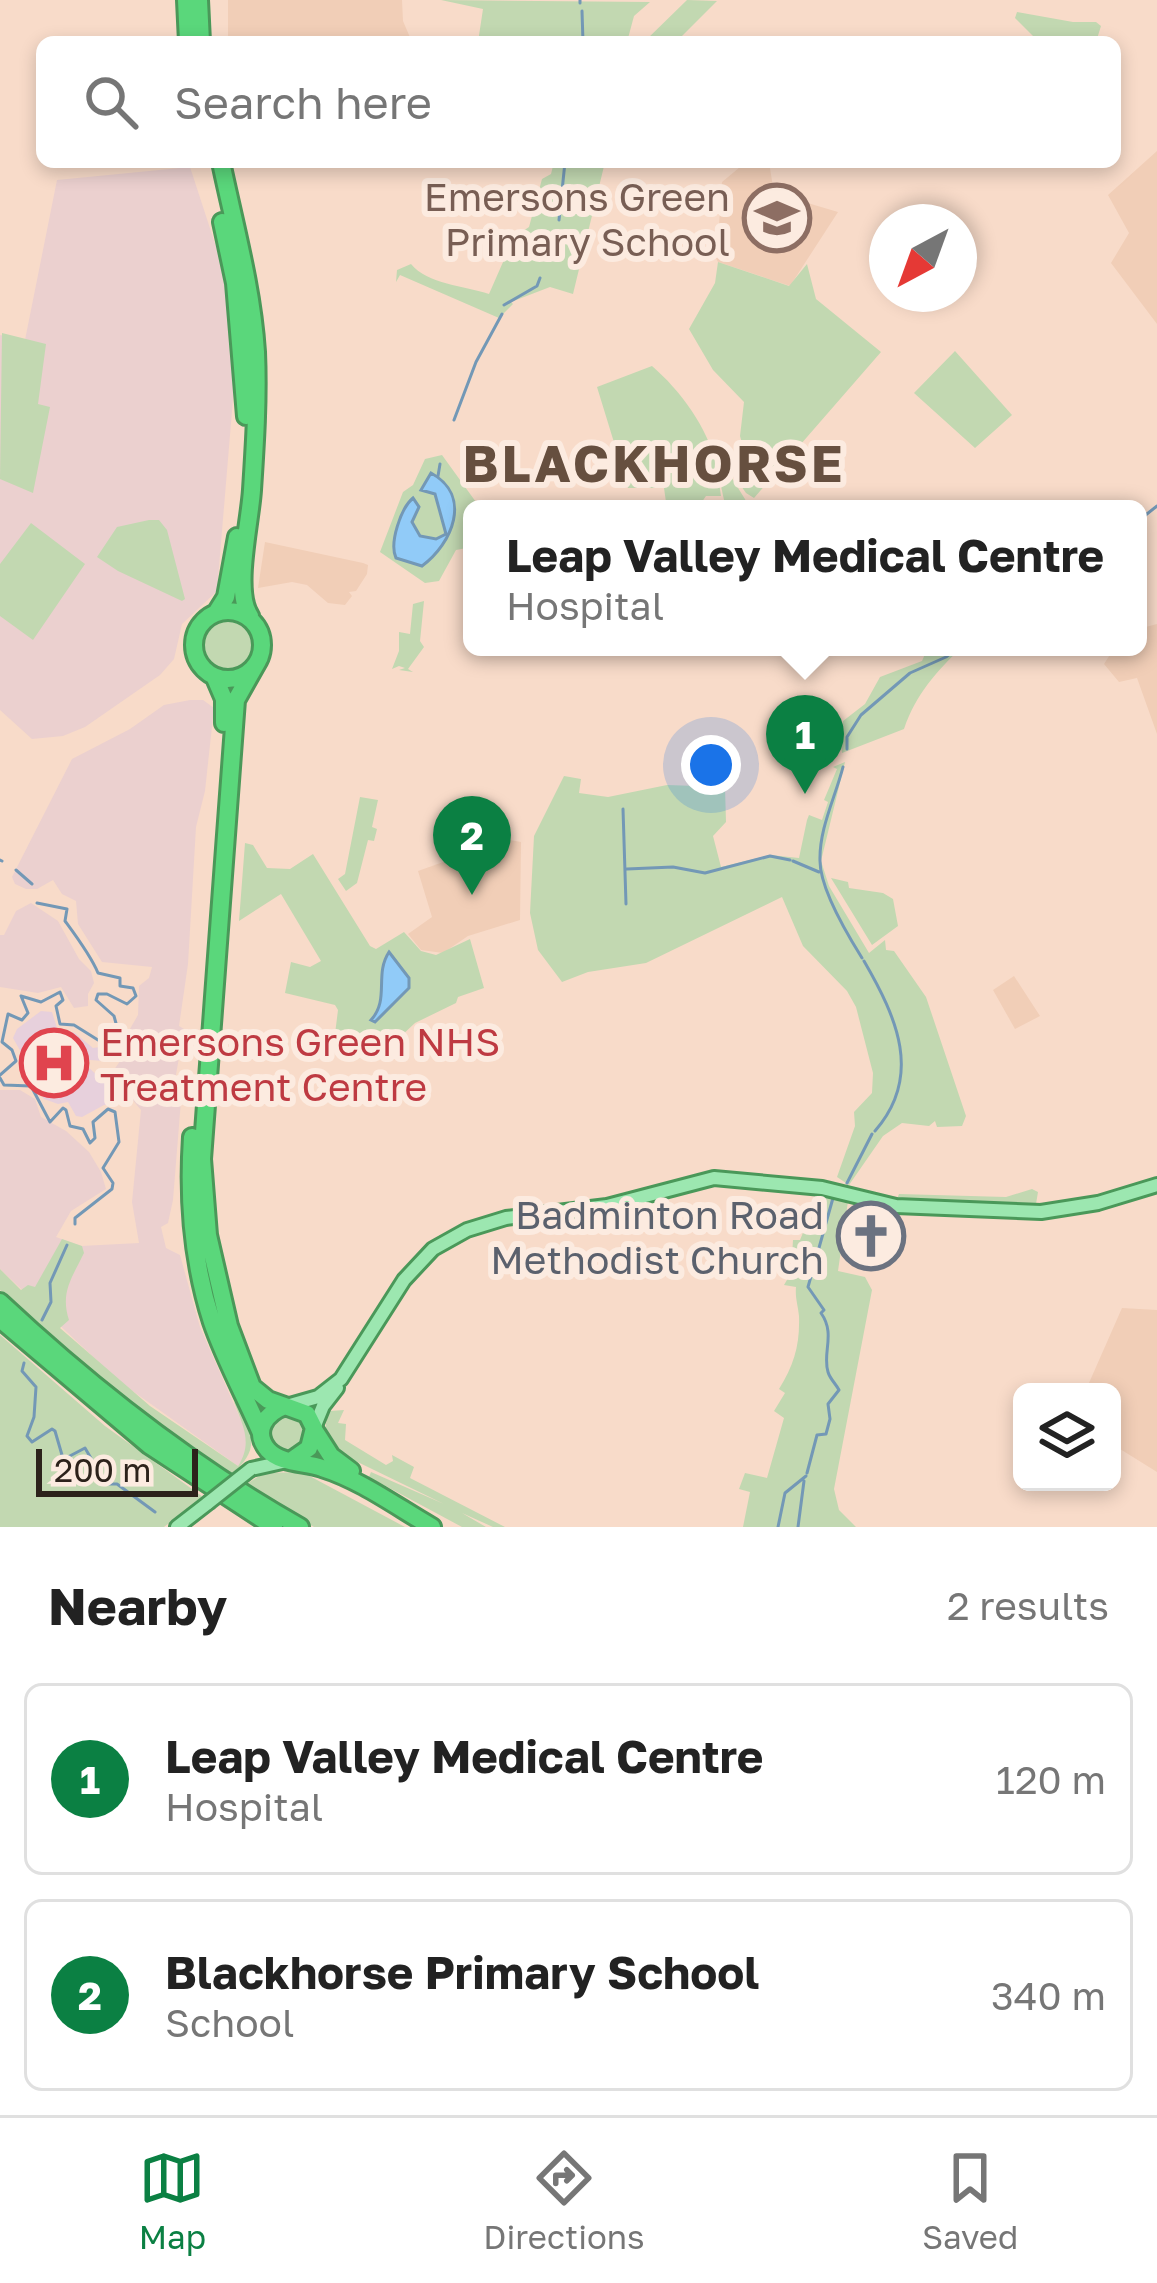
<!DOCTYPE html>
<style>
body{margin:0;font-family:"Golos Text",sans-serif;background:#f2f2f2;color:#222}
.controls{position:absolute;right:36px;bottom:36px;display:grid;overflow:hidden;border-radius:18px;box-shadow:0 6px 18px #0003}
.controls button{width:108px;height:108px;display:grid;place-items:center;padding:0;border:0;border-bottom:3px solid #e0e0e0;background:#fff;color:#222;font:60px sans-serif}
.compass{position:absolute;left:869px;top:204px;width:108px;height:108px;border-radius:50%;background:#fff;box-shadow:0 6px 18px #0003;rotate:221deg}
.scale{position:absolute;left:36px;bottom:30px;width:162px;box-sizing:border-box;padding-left:12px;border:6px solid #2c221b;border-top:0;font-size:33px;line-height:42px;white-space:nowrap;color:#2c221b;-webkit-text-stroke:9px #fcebe0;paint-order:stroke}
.you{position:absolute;left:711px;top:765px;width:42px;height:42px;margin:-30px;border:9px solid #fff;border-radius:50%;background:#1a73e8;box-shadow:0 0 0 18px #1a73e833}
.badge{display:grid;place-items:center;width:78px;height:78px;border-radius:50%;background:#0b8043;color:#fff;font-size:39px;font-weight:700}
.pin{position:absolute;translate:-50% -99px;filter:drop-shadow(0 3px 6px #0008)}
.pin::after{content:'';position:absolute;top:63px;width:42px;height:36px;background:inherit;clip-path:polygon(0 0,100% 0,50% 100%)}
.popup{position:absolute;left:463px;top:500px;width:684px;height:156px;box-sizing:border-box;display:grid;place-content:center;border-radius:18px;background:#fff;filter:drop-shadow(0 3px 9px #0005);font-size:39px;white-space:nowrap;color:#767676}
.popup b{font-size:45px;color:#222}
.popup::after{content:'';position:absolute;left:50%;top:100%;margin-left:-24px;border:24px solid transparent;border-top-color:#fff}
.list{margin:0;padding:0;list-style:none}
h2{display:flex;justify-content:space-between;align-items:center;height:156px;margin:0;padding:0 48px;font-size:51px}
h2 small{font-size:39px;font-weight:400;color:#767676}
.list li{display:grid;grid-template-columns:78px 1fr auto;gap:36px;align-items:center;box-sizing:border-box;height:192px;margin:0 24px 24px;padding:0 24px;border:3px solid #e0e0e0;border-radius:18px}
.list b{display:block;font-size:45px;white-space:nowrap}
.list p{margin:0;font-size:39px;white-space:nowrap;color:#767676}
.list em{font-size:39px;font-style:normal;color:#767676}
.icon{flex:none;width:66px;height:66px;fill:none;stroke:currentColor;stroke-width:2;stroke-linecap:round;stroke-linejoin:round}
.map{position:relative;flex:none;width:1157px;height:1527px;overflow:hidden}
.search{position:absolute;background:#fff;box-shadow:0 6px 18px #0003;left:36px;right:36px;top:36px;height:132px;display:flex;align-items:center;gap:30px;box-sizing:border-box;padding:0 42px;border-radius:18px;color:#767676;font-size:45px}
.sheet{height:588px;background:#fff}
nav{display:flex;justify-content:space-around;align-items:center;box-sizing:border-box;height:168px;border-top:3px solid #e0e0e0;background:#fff;font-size:33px;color:#767676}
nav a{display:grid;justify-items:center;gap:6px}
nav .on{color:#0b8043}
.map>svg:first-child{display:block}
.built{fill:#f1ceb7}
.industrial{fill:#ebd0cf}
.medical{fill:#e7d0dc}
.green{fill:#c2d8b1}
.water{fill:#91cbf8;stroke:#7398b6;stroke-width:3}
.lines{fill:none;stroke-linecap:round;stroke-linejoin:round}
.stream{stroke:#7398b6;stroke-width:3}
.primary-casing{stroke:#4a9859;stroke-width:18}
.highway-casing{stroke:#4a9859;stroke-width:22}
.primary{stroke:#9ce7b0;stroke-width:12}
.highway{stroke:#5ad77b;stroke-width:16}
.primary-bridge-casing{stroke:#4a9859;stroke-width:18;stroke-linecap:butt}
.primary-bridge{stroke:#9ce7b0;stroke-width:12}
.labels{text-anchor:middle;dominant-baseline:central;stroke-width:12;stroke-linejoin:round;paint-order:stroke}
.education-label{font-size:39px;fill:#785e54;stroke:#fcebe0;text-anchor:end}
.health-label{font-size:39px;fill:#be3a42;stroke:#fcebe0;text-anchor:start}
.worship-label{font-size:39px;fill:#5b616d;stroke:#fcebe0;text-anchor:end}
.district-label{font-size:51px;font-weight:bold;letter-spacing:3px;fill:#664f3f;stroke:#fcebe0}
</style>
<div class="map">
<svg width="1157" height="1527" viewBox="0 0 1157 1527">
<rect width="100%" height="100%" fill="#f8dbc9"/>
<path class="built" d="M 228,0 L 402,0 L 403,21 L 412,42 L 228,40 Z
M 1157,151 L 1157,324 L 1111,263 L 1129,233 L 1108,195 Z
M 746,162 L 769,162 L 774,193 L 838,212 L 790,286 L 718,262 L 712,251 L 719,225 L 722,182 Z
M 265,542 L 363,563 L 368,565 L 367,574 L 356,591 L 349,592 L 352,596 L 345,605 L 328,603 L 307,585 L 292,582 L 258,588 Z
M 1157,624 L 1157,734 L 1137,678 L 1119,682 L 1104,664 L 1115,647 L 1138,647 L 1138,629 Z
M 491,837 L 521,842 L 520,920 L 468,936 L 443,953 L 421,950 L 408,934 L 432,917 L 418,871 L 449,860 L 448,850 Z
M 1014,976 L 1040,1016 L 1015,1029 L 993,990 Z
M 1122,1308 L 1157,1310 L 1157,1472 L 1112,1444 L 1112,1392 L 1085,1392 Z"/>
<path class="industrial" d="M 190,167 L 221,262 L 236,363 L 217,591 L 182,624 L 174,659 L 160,675 L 85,727 L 63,736 L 32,739 L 0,710 L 0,335 L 25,340 L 57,180 Z
M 190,700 L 203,700 L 214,708 L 205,791 L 196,827 L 188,964 L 179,1026 L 184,1029 L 174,1086 L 182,1088 L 173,1200 L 168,1223 L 161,1227 L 166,1248 L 180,1255 L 200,1327 L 247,1434 L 247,1452 L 238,1466 L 120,1382 L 0,1269 L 0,1090 L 20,1090 L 35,1099 L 41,1117 L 66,1131 L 89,1152 L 101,1172 L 106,1189 L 71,1211 L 56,1237 L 81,1246 L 139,1243 L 132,1202 L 141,1110 L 111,1074 L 130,1047 L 123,1041 L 138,1015 L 139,986 L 149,978 L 152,967 L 102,962 L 78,924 L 76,901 L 62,894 L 53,880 L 37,889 L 26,889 L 15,884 L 12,877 L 72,759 L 130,729 L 164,705 Z
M 31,903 L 58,921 L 79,959 L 91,971 L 94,983 L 88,994 L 88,1006 L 74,1008 L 61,987 L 38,993 L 0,987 L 0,935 L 4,935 L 16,911 Z"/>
<path class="medical" d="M 41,1011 L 52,1012 L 57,1028 L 75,1033 L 93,1048 L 100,1047 L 116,1032 L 123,1042 L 111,1056 L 104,1061 L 90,1060 L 86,1065 L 121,1098 L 118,1104 L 104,1105 L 82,1117 L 76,1116 L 68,1102 L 58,1104 L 44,1099 L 21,1066 L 22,1054 L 13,1038 L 17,1029 Z"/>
<path class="green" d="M 441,0 L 650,2 L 634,16 L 627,42 L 478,42 L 483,9 Z
M 687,0 L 717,1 L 676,42 L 644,42 Z
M 1017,12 L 1073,22 L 1096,22 L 1101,26 L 1096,42 L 1071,38 L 1039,42 L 1015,18 Z
M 554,162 L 605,162 L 573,294 L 550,287 L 511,302 L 513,304 L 499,318 L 400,275 L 396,282 L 397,270 L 411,264 C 427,284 465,286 489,294 L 514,237 L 529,227 L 542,179 L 551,174 Z
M 718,262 L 789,286 L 807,264 L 816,299 L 881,352 L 754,498 L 746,493 L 728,467 L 746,458 L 740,436 L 744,402 L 713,370 L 689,329 L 715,283 Z
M 2,333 L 46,344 L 38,404 L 50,407 L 33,493 L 0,479 Z
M 955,351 L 1012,415 L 975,448 L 914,393 Z
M 652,366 C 680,390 708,428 716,464 L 722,462 L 748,504 L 743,509 L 726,509 L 717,468 L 721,496 L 706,496 L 697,509 L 667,509 L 664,488 L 628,488 L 597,387 Z
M 442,455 L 481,509 L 472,509 L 472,547 L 456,550 L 439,581 L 425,583 L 380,552 L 403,492 L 413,485 L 425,459 Z
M 149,520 L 159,520 L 167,530 L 185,599 L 182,601 L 118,571 L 97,557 L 117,527 Z
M 31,523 L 85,564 L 33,640 L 0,616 L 0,564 Z
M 424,601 L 420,641 L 424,647 L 408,669 L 413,672 L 399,670 L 405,668 L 399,666 L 392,669 L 399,651 L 399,632 L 410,634 L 413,604 Z
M199 646a29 29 0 1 1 58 0a29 29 0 1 1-58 0Z
M 928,647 L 962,647 C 936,672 916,694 904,729 L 842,753 L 840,732 L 843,721 L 865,704 L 880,677 L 922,661 Z
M 845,762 L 821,861 L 829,886 L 869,953 L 885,940 L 886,950 L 894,951 L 926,997 L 966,1116 L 962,1126 L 937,1127 L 935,1121 L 929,1126 L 902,1123 L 883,1136 L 849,1185 L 837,1177 L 855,1126 L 854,1112 L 872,1093 L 873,1073 L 856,1007 L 847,991 L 803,946 L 782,897 L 646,963 L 588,972 L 562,982 L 538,950 L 530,913 L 534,836 L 564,776 L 581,779 L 579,793 L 608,797 L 667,785 L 725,787 L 726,822 L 713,836 L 721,867 L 770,855 L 799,858 L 807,820 L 809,815 L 822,820 L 828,802 L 824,800 L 837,769 L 833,767 Z
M 360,797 L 378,800 L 372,827 L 377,829 L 374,841 L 368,840 L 357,883 L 346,891 L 338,879 L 345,874 Z
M 245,843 L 253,845 L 267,868 L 290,869 L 313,854 L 370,946 L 376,949 L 404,932 L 421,951 L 436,955 L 470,939 L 484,988 L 458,997 L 456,1003 L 415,1023 L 384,1052 L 334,1042 L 338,1010 L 335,1005 L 285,993 L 291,962 L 310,967 L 321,961 L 281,894 L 239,921 Z
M 831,878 L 848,882 L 849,888 L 883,893 L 893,899 L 898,926 L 872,945 Z
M 1032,1189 L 1038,1192 L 1036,1204 L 916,1203 L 897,1199 L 899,1194 L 1006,1197 Z
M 819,1194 L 848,1201 L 838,1271 L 865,1277 L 872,1290 L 834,1489 L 839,1510 L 856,1527 L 743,1527 L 750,1492 L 739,1489 L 745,1473 L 767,1478 L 784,1418 L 774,1411 L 785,1393 L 779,1389 C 794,1365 800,1345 799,1316 C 798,1305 795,1298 796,1287 L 784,1285 L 791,1273 L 793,1240 L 800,1240 Z
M 62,1239 L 82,1246 L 84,1253 C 72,1278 60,1292 69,1320 L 60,1328 L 150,1406 L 238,1466 C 253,1443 243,1426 234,1402 L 240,1406 C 254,1438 259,1452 230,1475 L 124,1398 L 0,1290 L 0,1269 L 21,1290 L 28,1285 L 35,1287 Z
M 0,1335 L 105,1426 L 203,1497 L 164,1527 L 0,1527 Z
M 344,1410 L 338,1423 L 346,1424 L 345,1440 L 386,1465 L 393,1461 L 392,1455 L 414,1467 L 410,1478 L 505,1527 L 493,1527 L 462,1513 L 486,1527 L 462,1527 L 369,1477 L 371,1472 L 444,1504 L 337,1452 C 326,1438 322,1428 330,1411 Z
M 283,1413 L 306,1423 L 307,1442 L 286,1454 L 270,1444 L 268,1425 Z
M 302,1472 L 405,1527 L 314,1527 L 245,1485 L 264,1473 Z"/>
<path class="water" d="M 431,473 C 473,496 452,544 422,566 L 396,558 C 389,543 401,508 413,498 L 419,507 L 412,522 L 420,536 L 436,539 L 446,534 L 435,494 L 421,490 Z
M 389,952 L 409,978 L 409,988 L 375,1022 L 371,1020 C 390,999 374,975 389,952 Z"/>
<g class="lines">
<path class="stream" d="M 580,3 L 580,0
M 582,11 L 583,42
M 559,220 L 565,162
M 504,305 L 537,286 L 540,278
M 454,420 L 476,362 L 502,314
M 438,476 L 440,464
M 1138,521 L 1157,506
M 847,749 L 847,737 L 861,715 L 910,673 L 946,657 L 958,647
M 843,767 C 835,798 819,829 820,861 C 820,889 847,934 862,958
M 623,809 L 626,904
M 0,860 L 2,861
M 793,861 L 819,872
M 627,869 L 673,867 L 705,873 L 770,856 L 790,860
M 16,870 L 32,884
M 864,961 C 897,1018 923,1076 875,1131
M 0,1075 L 16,1061 L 12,1050 L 2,1042 L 8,1014 L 22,1020 L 28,1013 L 21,996 L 41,1002 L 60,992 L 63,1000 L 56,1006 L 60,1024 L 74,1025 L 98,1040 L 103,1039 L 103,1027 L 117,1027 L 114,1016 L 96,1000 L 98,994 L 107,994 L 127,1004 L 136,996 L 133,988 L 120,986 L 120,978 L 98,973 C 91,956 76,936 65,921 L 67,909 L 37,903
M 0,1078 L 4,1085 L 31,1086 L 50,1122 L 63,1108 L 66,1110 L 70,1126 L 83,1129 L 90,1143 L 95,1138 L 93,1122 L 108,1109 L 115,1112 L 119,1142 L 103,1168 L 113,1183 L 112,1189 L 75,1218 L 75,1224
M 847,1183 L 872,1134
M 42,1320 L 51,1302 L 50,1283 L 67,1245
M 24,1363 L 22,1371 L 36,1387 L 34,1417 L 27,1436 L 32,1442 L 52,1429 L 55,1431 L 62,1455 L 66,1458 L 85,1448 L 92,1460 L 89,1471 L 104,1484 L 117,1484 L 155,1512
M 807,1473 L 817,1435 L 826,1434 L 830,1419 L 828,1404 L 839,1390 C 836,1384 830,1379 828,1372 C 822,1353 836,1334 821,1313 L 824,1310 L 808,1287 L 833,1198
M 778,1527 L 785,1493 L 806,1476
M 798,1527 L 804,1481"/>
<defs>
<path id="primary" d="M 290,1405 L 318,1397 L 341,1379 L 404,1280 L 433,1249 L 467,1230 L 506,1218 L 607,1206 L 714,1178 L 822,1188 L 896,1206 L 1041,1212 L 1098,1203 L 1157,1185
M 314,1428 L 323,1406 L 337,1388
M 251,1469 L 287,1461
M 177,1527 L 208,1503"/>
<path id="highway" d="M 186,0 L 188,42
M 199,0 L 201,42
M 221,162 C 234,224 252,288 256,352 C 258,398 255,444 252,490 C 250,523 233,591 250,616
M 222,222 L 235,283 L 246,416
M194 645a34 34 0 1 1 68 0a34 34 0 1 1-68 0Z
M 216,613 L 226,597 L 237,537
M 258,661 L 236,700 L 202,1159 L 208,1235 L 229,1326 L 252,1387 L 268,1400 L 285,1406
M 215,678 L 224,699 L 224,723
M 192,1137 C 188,1198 193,1263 212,1322 C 225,1360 245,1396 261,1433
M 0,1302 C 92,1388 190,1465 300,1527
M 0,1319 L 149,1445 L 274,1527
M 315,1431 L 331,1456 L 351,1471
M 292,1460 L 309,1448 L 314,1428 L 307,1414 L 285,1406 C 266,1413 252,1431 268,1450 C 281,1464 305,1462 322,1468 C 361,1480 397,1507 432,1527"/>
</defs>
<use href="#primary" class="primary-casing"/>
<use href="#highway" class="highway-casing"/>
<use href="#primary" class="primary"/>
<use href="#highway" class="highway"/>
<defs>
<path id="primary-bridge" d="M 208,1503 L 251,1469"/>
</defs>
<use href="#primary-bridge" class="primary-bridge-casing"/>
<use href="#primary-bridge" class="primary-bridge"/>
</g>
<defs>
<symbol id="school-ring" viewBox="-11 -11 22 22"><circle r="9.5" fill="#fcebe0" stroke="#8d6e63" stroke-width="1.5"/><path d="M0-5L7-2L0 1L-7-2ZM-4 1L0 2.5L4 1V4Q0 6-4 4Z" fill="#8d6e63"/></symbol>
<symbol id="hospital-ring" viewBox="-11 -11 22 22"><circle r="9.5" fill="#fcebe0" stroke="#e0444e" stroke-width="1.5"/><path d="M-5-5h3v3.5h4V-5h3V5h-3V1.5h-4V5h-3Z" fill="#e0444e"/></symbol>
<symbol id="church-ring" viewBox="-11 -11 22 22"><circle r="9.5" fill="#fcebe0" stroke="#6b7280" stroke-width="1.5"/><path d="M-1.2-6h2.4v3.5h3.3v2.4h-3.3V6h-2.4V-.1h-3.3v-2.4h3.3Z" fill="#6b7280"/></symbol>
</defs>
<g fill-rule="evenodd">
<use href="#school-ring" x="739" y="180" width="76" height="76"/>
<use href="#hospital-ring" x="16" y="1025" width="76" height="76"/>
<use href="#church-ring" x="833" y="1198" width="76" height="76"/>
</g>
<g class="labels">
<g class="education-label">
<text x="730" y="196">Emersons Green<tspan x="730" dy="45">Primary School</tspan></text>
</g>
<g class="health-label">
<text x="100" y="1041">Emersons Green NHS<tspan x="100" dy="45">Treatment Centre</tspan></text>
</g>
<g class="worship-label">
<text x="824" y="1214">Badminton Road<tspan x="824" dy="45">Methodist Church</tspan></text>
</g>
<g class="district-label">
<text x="654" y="462">BLACKHORSE</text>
</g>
</g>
</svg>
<div class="controls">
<button><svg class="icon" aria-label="layers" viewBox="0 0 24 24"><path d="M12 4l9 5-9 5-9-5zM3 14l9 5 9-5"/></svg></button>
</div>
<svg class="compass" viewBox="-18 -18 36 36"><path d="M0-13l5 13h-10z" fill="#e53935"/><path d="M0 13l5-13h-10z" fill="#767676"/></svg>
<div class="scale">200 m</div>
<div class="you"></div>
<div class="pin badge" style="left:805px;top:794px">1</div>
<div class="popup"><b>Leap Valley Medical Centre</b>Hospital</div>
<div class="pin badge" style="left:472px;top:895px">2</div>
<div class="search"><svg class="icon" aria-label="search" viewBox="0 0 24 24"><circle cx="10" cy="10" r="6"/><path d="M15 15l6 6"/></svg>Search here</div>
</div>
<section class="sheet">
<h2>Nearby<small>2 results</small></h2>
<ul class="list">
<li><span class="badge">1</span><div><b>Leap Valley Medical Centre</b><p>Hospital</p></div><em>120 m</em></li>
<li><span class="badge">2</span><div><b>Blackhorse Primary School</b><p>School</p></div><em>340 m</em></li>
</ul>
</section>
<nav>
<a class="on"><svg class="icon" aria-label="map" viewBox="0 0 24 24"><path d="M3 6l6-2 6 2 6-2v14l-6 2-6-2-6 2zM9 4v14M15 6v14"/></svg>Map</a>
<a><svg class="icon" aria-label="directions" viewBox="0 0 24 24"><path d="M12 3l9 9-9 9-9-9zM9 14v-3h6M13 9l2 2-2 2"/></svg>Directions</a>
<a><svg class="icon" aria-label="saved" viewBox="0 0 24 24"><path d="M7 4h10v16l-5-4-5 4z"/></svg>Saved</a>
</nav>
